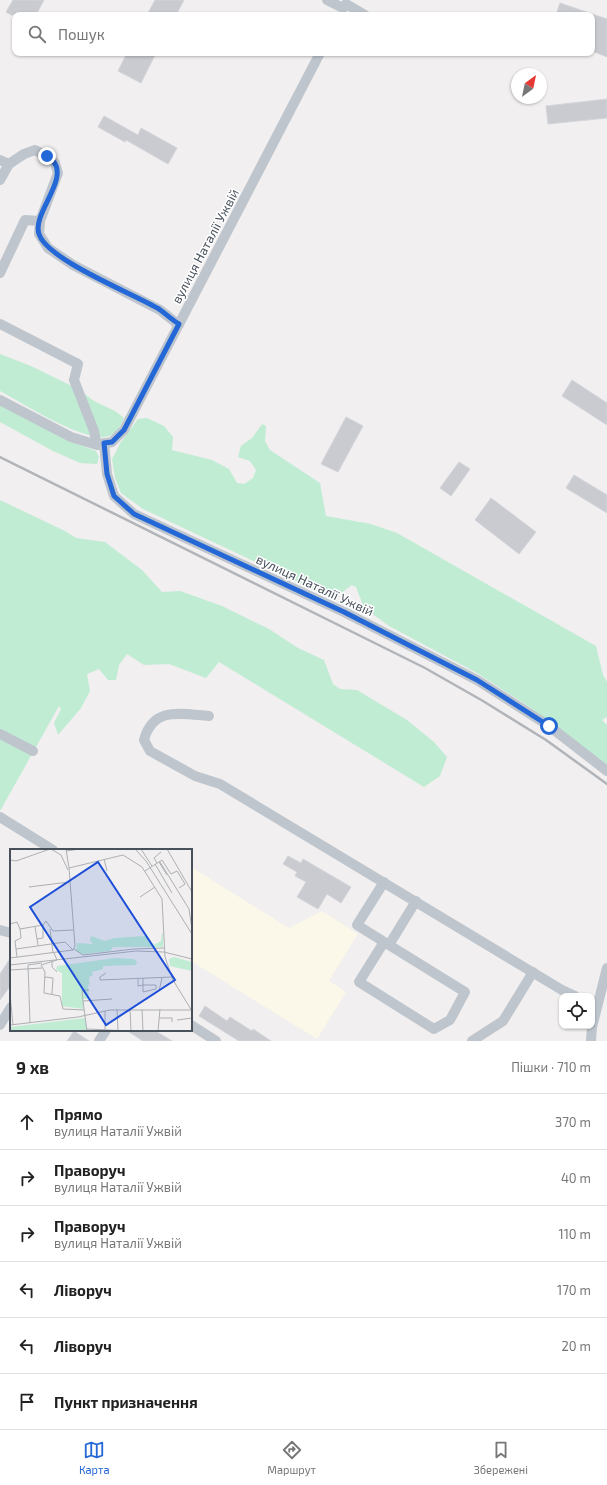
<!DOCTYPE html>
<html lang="uk">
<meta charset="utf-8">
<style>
body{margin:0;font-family:"Exo 2",sans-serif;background:#f2f2f2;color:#222}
.controls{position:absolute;right:12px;bottom:12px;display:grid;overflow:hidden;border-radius:8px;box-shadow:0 1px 3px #0004}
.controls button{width:36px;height:36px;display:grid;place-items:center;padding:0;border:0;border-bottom:1px solid #e0e0e0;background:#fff;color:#222;font:20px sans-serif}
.compass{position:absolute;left:511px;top:68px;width:36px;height:36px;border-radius:50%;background:#fff;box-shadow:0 1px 3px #0004;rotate:33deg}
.stop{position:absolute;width:12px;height:12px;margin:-9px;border:3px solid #2467d6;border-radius:50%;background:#fff}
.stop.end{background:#2467d6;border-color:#fff;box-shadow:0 1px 4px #0008}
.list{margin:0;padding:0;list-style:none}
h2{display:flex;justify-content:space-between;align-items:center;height:52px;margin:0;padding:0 16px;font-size:17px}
h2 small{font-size:13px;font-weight:400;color:#767676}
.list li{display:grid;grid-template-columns:26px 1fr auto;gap:12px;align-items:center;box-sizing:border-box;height:56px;padding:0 16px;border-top:1px solid #e0e0e0}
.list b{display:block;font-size:15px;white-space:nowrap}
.list p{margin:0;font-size:13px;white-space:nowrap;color:#767676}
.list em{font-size:13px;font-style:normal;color:#767676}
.icon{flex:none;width:22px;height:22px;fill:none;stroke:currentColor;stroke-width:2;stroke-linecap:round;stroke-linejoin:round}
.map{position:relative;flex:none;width:607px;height:1041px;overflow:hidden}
.search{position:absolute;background:#fff;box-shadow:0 1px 3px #0004;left:12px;right:12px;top:12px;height:44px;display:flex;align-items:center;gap:10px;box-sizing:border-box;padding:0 14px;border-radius:8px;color:#767676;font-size:15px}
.sheet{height:388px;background:#fff}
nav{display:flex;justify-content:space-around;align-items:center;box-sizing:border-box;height:56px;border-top:1px solid #e0e0e0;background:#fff;font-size:11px;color:#767676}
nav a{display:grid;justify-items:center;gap:2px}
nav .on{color:#2467d6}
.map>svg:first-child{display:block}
.commercial{fill:#fbf7e9}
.green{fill:#c0ecd4}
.building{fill:#c9cbd1;stroke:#d3d5da}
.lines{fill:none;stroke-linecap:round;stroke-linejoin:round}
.minor{stroke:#bec5cd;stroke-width:10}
.rail{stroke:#b1b4b9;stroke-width:2.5}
.route{stroke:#2467d6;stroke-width:5}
.labels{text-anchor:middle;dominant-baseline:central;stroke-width:3;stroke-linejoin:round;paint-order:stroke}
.street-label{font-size:13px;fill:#48515b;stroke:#fff}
.inset-road{fill:none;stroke:#adb0b4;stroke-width:1}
.view{fill:#1d4ed8;fill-opacity:0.15;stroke:#1d4ed8;stroke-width:2}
.inset-edge{fill:none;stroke:#48515b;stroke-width:2}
</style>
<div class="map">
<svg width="607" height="1041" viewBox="0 0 607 1041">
<rect width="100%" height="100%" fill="#f1efef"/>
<path class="commercial" d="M 191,867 L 289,928 L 322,911 L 358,934 L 329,981 L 346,992 L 317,1039 L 191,961 Z"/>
<path class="green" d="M 0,354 L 31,366 L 78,389 L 94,401 L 115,411 L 124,418 C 121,425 118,432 111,435 C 90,447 21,402 0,391 Z
M 0,405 L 70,441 L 96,451 L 99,457 L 97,464 L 80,463 L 53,451 L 0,422 Z
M 147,418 L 164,426 L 173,437 L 172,450 L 212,460 L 229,469 L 237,483 L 244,484 L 253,478 L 256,470 L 250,461 L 238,457 L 241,446 L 252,438 L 262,424 L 266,426 L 265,441 L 270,450 L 320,483 L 326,516 L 371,524 L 397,533 L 596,646 L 603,675 L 607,682 L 607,717 L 602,720 L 607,725 L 607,765 L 531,708 L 477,673 L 389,626 L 364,608 L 356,587 L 352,585 L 341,593 L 321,593 L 143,509 L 121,493 L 115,478 L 112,459 L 121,442 L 138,419 Z
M 0,500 L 65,531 L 76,538 L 105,542 L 142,570 L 162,592 L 180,591 L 222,606 L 269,629 L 298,648 L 324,660 L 333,684 L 340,689 L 357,690 L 407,720 L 434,742 L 447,757 L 440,776 L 424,787 L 219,662 L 206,678 L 169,664 L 144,665 L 127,654 L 119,665 L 116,680 L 108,680 L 99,669 L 87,674 L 90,691 L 81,708 L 58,735 L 54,723 L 61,709 L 59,706 L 0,811 Z"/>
<path class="building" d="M 13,0 L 44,0 L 36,15 L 11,15 L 6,12 Z
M 155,0 L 184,0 L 176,15 L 147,15 Z
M 560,3 L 607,19 L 607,57 L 592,51 L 592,15 L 556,15 Z
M 127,53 L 156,53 L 141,83 L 118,71 Z
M 607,99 L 607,118 L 548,124 L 546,106 Z
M 104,116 L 138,135 L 141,128 L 177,148 L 168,164 L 126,140 L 125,142 L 98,127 Z
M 572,380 L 607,403 L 607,425 L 562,396 Z
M 346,417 L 363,426 L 338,472 L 321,464 Z
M 459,462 L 470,469 L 451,496 L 440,488 Z
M 574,475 L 607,495 L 607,513 L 566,488 Z
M 491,498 L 536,532 L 519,554 L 475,520 Z
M 288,856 L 301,863 L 303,859 L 351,887 L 341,903 L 327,894 L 318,909 L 297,897 L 306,882 L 295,876 L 297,872 L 283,864 Z
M 11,957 L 11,985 L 0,1000 L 0,974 Z
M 205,1006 L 227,1021 L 230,1017 L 252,1031 L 253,1029 L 271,1041 L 239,1041 L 199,1016 Z
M 126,1030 L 154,1030 L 172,1041 L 143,1041 Z
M 74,1031 L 89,1041 L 67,1041 Z"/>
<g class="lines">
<path class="minor" d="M 327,0 L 343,8
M 346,4 L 365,15
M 0,160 L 9,164 L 24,154 L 35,150 L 47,156 L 55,163 L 58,173 L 40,221 L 39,234 L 48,248 L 73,265 L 160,310 L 179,325
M 0,180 L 9,164
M 0,273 L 25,220 L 40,221
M 0,324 L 78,364 L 74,380 L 94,431 L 97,445
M 0,400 L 71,437 L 97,445 L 112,442 L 124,430 L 320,53
M 104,443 L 107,474 L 114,496 L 134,514 L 344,612 L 477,680 L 549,726 L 607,771
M 209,716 C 181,714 153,706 144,740 L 150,751 L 195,776 L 220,784 L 562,990 L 575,996
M 0,734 L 33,751
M 0,817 L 53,850
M 384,882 L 357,925 L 389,945 L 416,901
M 0,930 L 11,933
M 384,942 L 359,982 L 434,1029 L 450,1020 L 465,992 L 389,945
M 0,1025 L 11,1007
M 191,1025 L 216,1041
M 99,1041 L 106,1030
M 472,1041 L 503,1021 L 533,972
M 591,1041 L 592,1027 L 607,968"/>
<path class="rail" d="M 0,457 L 425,668 L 483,701 L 546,740 L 607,784"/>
</g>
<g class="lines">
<path class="route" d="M 47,156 C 49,158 52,160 54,162 C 68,181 32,214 39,234 C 47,260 134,294 159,309 C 166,314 172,320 179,324 L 124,430 L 112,442 L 104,443 L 107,474 L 114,496 L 134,514 L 344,612 L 477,680 L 549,726"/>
</g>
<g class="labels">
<g class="street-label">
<text transform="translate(205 246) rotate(-62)">вулиця Наталії Ужвій</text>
<text transform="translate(315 585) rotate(25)">вулиця Наталії Ужвій</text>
</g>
</g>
<g transform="translate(10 849)">
<rect width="182" height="182" fill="#f1efef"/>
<path d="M 152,84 L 153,85 L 153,98 L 103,98 L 100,102 L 73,105 L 66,102 L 67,94 L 83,95 L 80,91 L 81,87 L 95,92 L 104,89 L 135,87 L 144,96 L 151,92 ZM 164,108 L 182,113 L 182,122 L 160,117 L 159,110 ZM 105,109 L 124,110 L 127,113 L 126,116 L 93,117 L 93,120 L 82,123 L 83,126 L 79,128 L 80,137 L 78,135 L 79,150 L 73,150 L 73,160 L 52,157 L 52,124 L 46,121 L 47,117 ZM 75,169 L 77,182 L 0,182 L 0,178 Z" fill="#c0ecd4"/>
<path class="inset-road" d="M 41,0 L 51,6 L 58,21M 56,0 L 59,19M 125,0 L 136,12 L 182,85M 131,0 L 142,17M 157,0 L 182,43M 56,2 L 70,0M 94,10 L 97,22M 0,11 L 6,12 L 40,0M 149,13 L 157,26M 150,13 L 179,60 L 182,80M 147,14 L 144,9 L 151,3M 145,15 L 162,44M 135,22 L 152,11 L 161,25 L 167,22 L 175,35 L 169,39M 19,38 L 59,33M 130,48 L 145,38M 0,75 L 7,73 L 10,80M 25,78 L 28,96M 40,80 L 43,104M 27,90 L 33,89 L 33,76M 6,100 L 55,93 L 63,101M 64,100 L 73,106 L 124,100 L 154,99M 44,104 L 47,111 L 31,116 L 35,123 L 34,144 L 50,147 L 53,160 L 74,161M 7,108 L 5,92 L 11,89 L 10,80 L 33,76 L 36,72 L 43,82 L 63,81M 0,109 L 63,101 L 65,97 L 59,19 L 113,6 L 132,18 L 152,50 L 155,108 L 163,131 L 182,162M 42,113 L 42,118 L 47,123M 0,116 L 126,102 L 154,103 L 182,110M 0,121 L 32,119M 96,124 L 90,128 L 90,131 L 162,128M 35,128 L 43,129 L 42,145M 128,130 L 128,137 L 133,136 L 133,129M 133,136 L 133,143 L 146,140 L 146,136 L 133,136M 149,142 L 152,129M 0,145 L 3,176M 73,152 L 72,141 L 79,141M 107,160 L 108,181M 120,160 L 121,182M 132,160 L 133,182M 95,162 L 95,181M 149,169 L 162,169 L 162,173M 167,171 L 182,169M 20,174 L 18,116 L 32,114M 0,176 L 68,168 L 100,161 L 181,161M 77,180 L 120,182M 77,182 L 73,152 L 102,150M 148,182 L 150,160"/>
<path class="view" d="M 88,13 L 165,131 L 96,176 L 20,58 Z"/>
<rect width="182" height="182" class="inset-edge"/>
</g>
</svg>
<div class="controls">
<button><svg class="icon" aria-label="locate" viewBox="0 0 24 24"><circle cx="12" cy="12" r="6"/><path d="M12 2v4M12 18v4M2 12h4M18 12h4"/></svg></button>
</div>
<svg class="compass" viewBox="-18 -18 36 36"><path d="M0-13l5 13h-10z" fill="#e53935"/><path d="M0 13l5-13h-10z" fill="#767676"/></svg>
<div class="stop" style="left:549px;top:726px"></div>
<div class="stop end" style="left:47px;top:156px"></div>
<div class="search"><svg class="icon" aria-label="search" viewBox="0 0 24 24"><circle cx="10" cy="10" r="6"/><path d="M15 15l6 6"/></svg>Пошук</div>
</div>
<section class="sheet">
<h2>9 хв<small>Пішки · 710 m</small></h2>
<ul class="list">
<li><svg class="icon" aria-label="ahead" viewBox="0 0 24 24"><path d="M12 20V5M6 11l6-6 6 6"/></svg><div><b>Прямо</b><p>вулиця Наталії Ужвій</p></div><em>370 m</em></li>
<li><svg class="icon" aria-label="right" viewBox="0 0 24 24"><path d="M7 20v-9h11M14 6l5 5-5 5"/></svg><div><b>Праворуч</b><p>вулиця Наталії Ужвій</p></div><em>40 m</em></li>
<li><svg class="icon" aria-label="right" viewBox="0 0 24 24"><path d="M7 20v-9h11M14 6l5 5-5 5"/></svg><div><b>Праворуч</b><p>вулиця Наталії Ужвій</p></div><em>110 m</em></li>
<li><svg class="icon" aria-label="left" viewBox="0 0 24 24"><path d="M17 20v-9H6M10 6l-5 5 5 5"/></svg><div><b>Ліворуч</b></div><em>170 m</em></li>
<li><svg class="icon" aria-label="left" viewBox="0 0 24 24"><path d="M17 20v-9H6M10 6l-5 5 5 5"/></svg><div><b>Ліворуч</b></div><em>20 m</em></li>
<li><svg class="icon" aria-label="arrive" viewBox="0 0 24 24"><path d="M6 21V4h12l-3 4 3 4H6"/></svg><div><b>Пункт призначення</b></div></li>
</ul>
</section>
<nav>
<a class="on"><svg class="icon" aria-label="map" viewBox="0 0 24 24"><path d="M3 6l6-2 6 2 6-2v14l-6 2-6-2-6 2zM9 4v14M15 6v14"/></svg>Карта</a>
<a><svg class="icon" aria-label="directions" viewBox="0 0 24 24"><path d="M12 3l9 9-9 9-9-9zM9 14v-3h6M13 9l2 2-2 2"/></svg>Маршрут</a>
<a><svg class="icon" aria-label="saved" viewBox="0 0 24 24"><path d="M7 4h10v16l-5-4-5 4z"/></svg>Збережені</a>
</nav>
